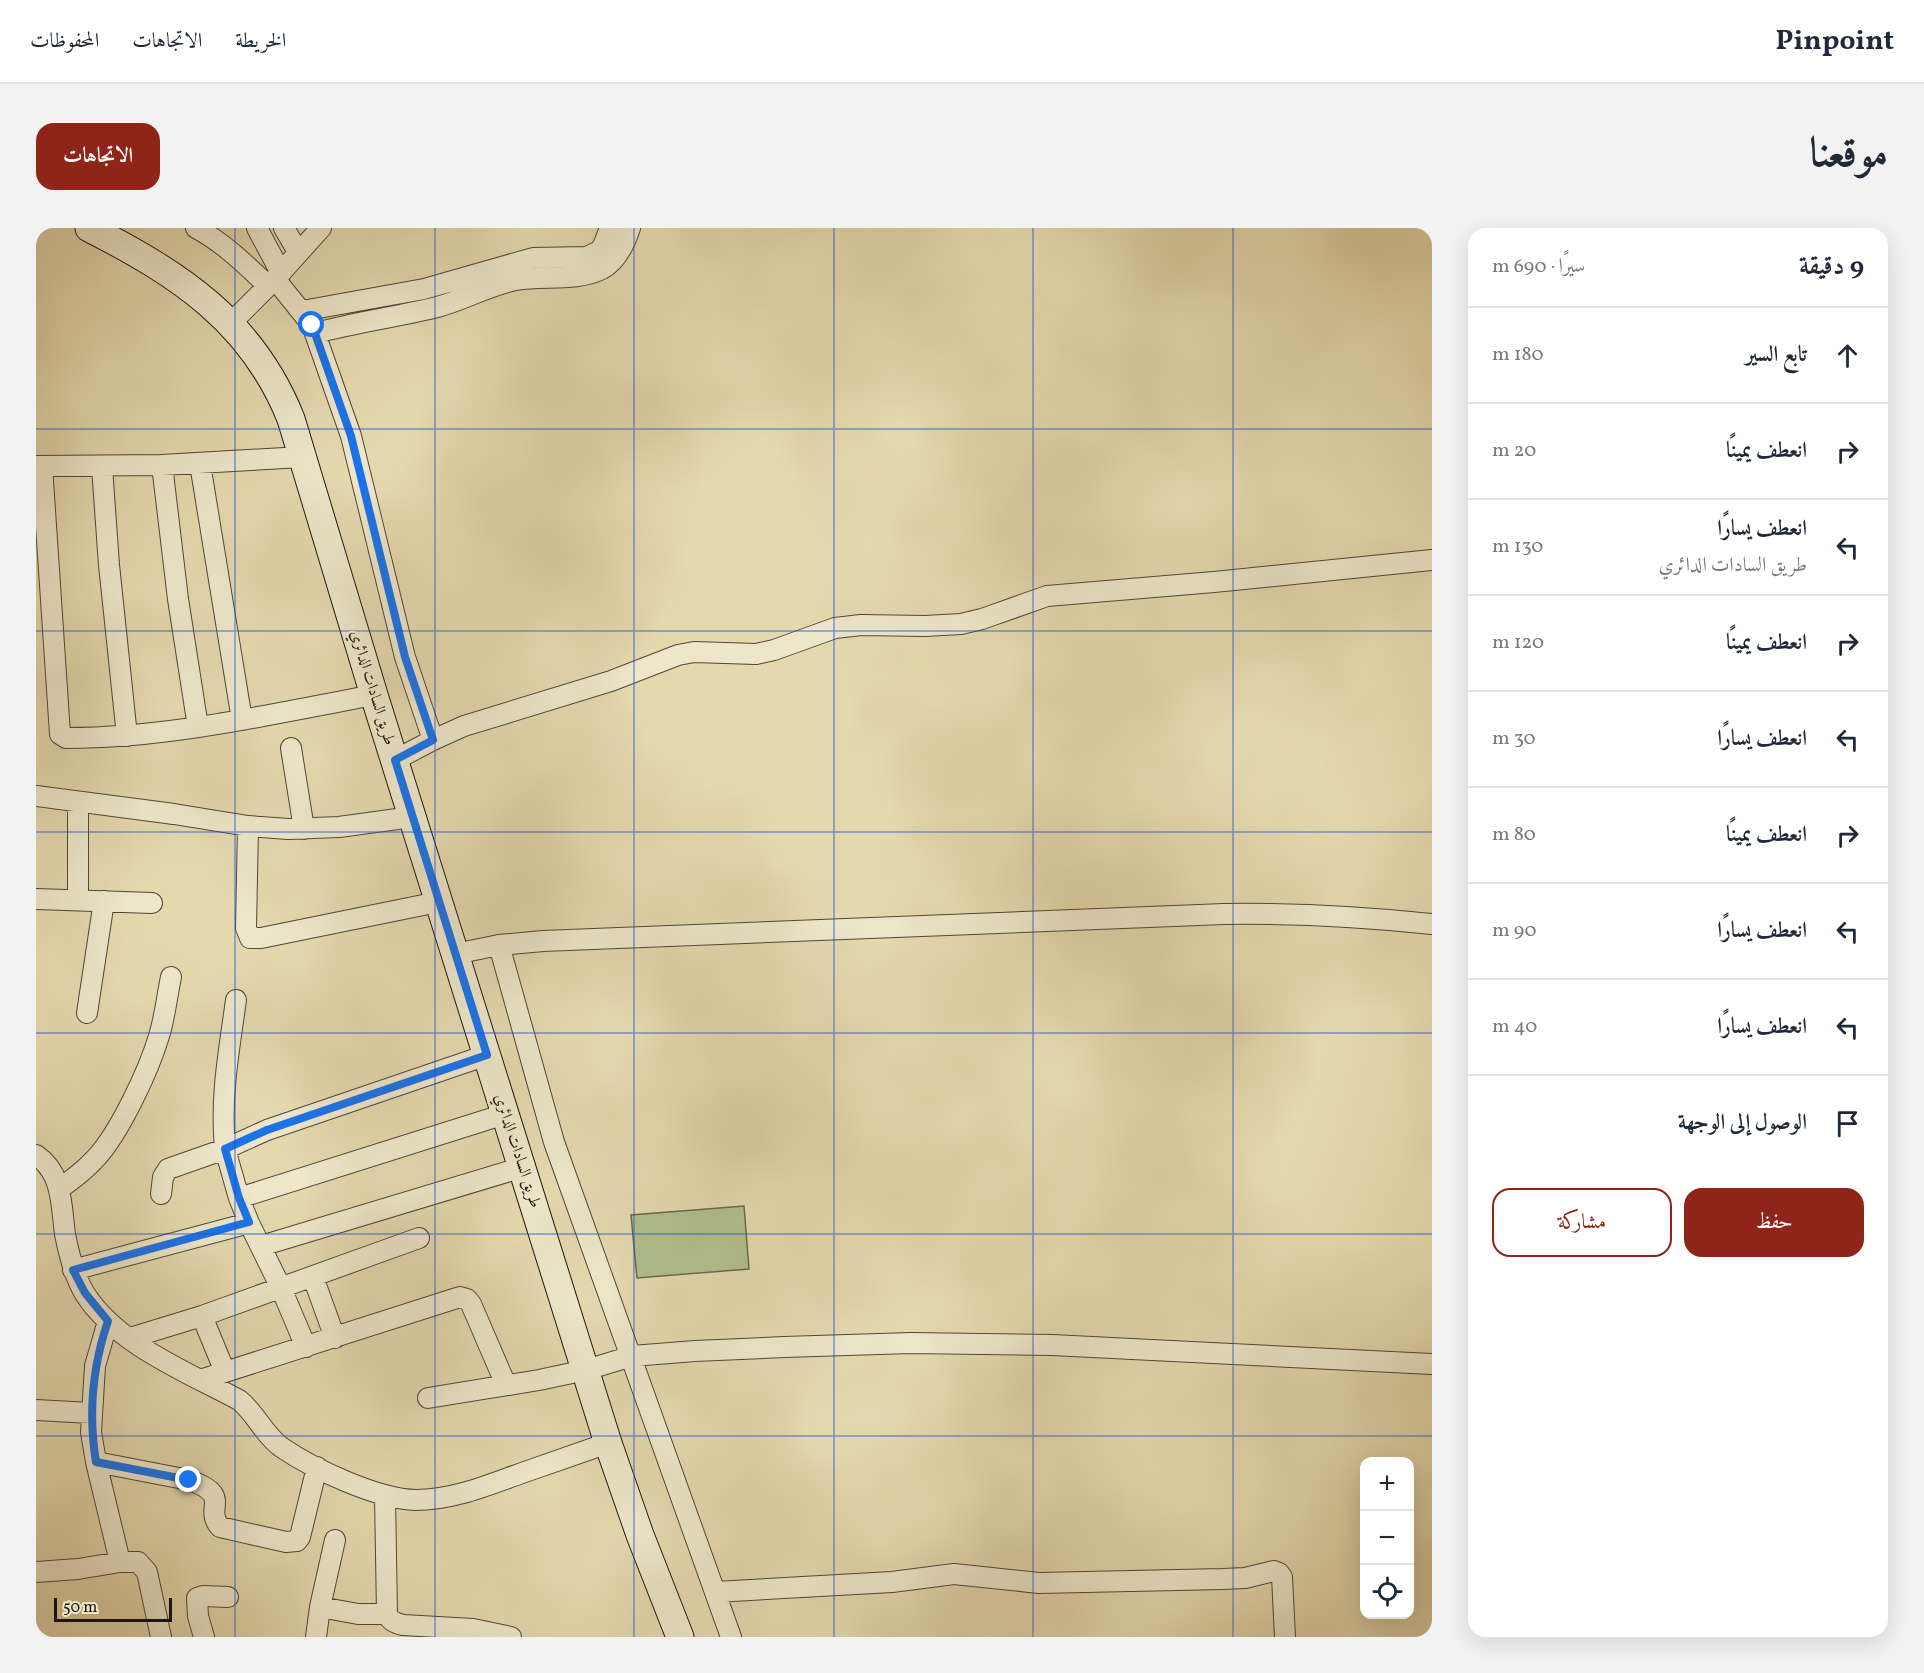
<!DOCTYPE html>
<html lang="ar">
<meta charset="utf-8">
<style>
body{margin:0;font-family:Vollkorn,Amiri,serif;background:#f2f2f3;color:#1f2937;direction:rtl}
.controls{position:absolute;right:18px;bottom:18px;display:grid;overflow:hidden;border-radius:12px;box-shadow:0 6px 24px #0002}
.controls button{width:54px;height:54px;display:grid;place-items:center;padding:0;border:0;border-bottom:2px solid #e0e1e3;background:#fff;color:#1f2937;font:30px sans-serif}
.scale{position:absolute;left:18px;bottom:15px;width:118px;box-sizing:border-box;padding-left:6px;border:3px solid #20160f;border-top:0;font-size:16px;line-height:21px;white-space:nowrap;color:#20160f;-webkit-text-stroke:4px #ede6ca;paint-order:stroke}
.stop{position:absolute;width:18px;height:18px;margin:-14px;border:4px solid #1a73e8;border-radius:50%;background:#fff}
.stop.end{background:#1a73e8;border-color:#fff;box-shadow:0 2px 6px #0008}
.list{margin:0;padding:0;list-style:none}
h2{display:flex;justify-content:space-between;align-items:center;height:78px;margin:0;padding:0 24px;font-size:26px}
h2 small{font-size:20px;font-weight:400;color:#747a83}
.list li{display:grid;grid-template-columns:39px 1fr auto;gap:18px;align-items:center;box-sizing:border-box;height:96px;padding:0 24px;border-top:2px solid #e0e1e3}
.list b{display:block;font-size:22px;white-space:nowrap}
.list p{margin:0;font-size:20px;white-space:nowrap;color:#747a83}
.list em{font-size:20px;font-style:normal;color:#747a83}
.actions{display:flex;gap:12px;padding:18px 24px}
.actions a{flex:1;padding:14px 0;border:2px solid #8f2418;border-radius:18px;text-align:center;font-size:21px;color:#8f2418}
.actions .main{background:#8f2418;color:#fff}
.icon{flex:none;width:33px;height:33px;fill:none;stroke:currentColor;stroke-width:2;stroke-linecap:round;stroke-linejoin:round}
.map{position:relative;flex:none;width:1396px;height:1409px;overflow:hidden;direction:ltr;border-radius:18px}
header{display:flex;align-items:center;gap:36px;box-sizing:border-box;height:84px;padding:0 30px;background:#fff;border-bottom:2px solid #e0e1e3}
header strong{font-size:28px}
nav{display:flex;gap:33px;margin-inline-start:auto;font-size:21px}
.intro{display:flex;align-items:center;justify-content:space-between;box-sizing:border-box;height:144px;padding:0 36px}
h1{margin:0;font-size:42px}
.button{padding:15px 27px;border-radius:18px;background:#8f2418;color:#fff;font-size:21px;font-weight:700}
main{display:flex;gap:36px;padding:0 36px}
aside{flex:1;background:#fff;border-radius:18px;box-shadow:0 6px 24px #0002}
.map>svg:first-child{display:block}
.green{fill:#b1bf8d;stroke:#686a4e;stroke-width:1.5}
.lines{fill:none;stroke-linecap:round;stroke-linejoin:round}
.minor-casing{stroke:#514637;stroke-width:22}
.secondary-casing{stroke:#20160f;stroke-width:29}
.minor{stroke:#ede6ca;stroke-width:20}
.secondary{stroke:#ede6ca;stroke-width:27}
.route{stroke:#1a73e8;stroke-width:8}
.grid{fill:none;stroke:#1d4ed8;stroke-width:1.5;stroke-opacity:0.55}
.labels{text-anchor:middle;dominant-baseline:central;stroke-width:4.5;stroke-linejoin:round;paint-order:stroke}
.street-label{font-size:16px;fill:#20160f;stroke:#ede6ca}
</style>
<header>
<strong>Pinpoint</strong>
<nav><a>الخريطة</a><a>الاتجاهات</a><a>المحفوظات</a></nav>
</header>
<div class="intro"><h1>موقعنا</h1><a class="button">الاتجاهات</a></div>
<main>
<aside>
<h2>9 دقيقة<small>سيرًا · 690 m</small></h2>
<ul class="list">
<li><svg class="icon" aria-label="ahead" viewBox="0 0 24 24"><path d="M12 20V5M6 11l6-6 6 6"/></svg><div><b>تابع السير</b></div><em>180 m</em></li>
<li><svg class="icon" aria-label="right" viewBox="0 0 24 24"><path d="M7 20v-9h11M14 6l5 5-5 5"/></svg><div><b>انعطف يمينًا</b></div><em>20 m</em></li>
<li><svg class="icon" aria-label="left" viewBox="0 0 24 24"><path d="M17 20v-9H6M10 6l-5 5 5 5"/></svg><div><b>انعطف يسارًا</b><p>طريق السادات الدائري</p></div><em>130 m</em></li>
<li><svg class="icon" aria-label="right" viewBox="0 0 24 24"><path d="M7 20v-9h11M14 6l5 5-5 5"/></svg><div><b>انعطف يمينًا</b></div><em>120 m</em></li>
<li><svg class="icon" aria-label="left" viewBox="0 0 24 24"><path d="M17 20v-9H6M10 6l-5 5 5 5"/></svg><div><b>انعطف يسارًا</b></div><em>30 m</em></li>
<li><svg class="icon" aria-label="right" viewBox="0 0 24 24"><path d="M7 20v-9h11M14 6l5 5-5 5"/></svg><div><b>انعطف يمينًا</b></div><em>80 m</em></li>
<li><svg class="icon" aria-label="left" viewBox="0 0 24 24"><path d="M17 20v-9H6M10 6l-5 5 5 5"/></svg><div><b>انعطف يسارًا</b></div><em>90 m</em></li>
<li><svg class="icon" aria-label="left" viewBox="0 0 24 24"><path d="M17 20v-9H6M10 6l-5 5 5 5"/></svg><div><b>انعطف يسارًا</b></div><em>40 m</em></li>
<li><svg class="icon" aria-label="arrive" viewBox="0 0 24 24"><path d="M6 21V4h12l-3 4 3 4H6"/></svg><div><b>الوصول إلى الوجهة</b></div></li>
</ul>
<div class="actions"><a class="main">حفظ</a><a>مشاركة</a></div>
</aside>
<div class="map">
<svg width="1396" height="1409" viewBox="0 0 1396 1409">
<rect width="100%" height="100%" fill="#e4d8ae"/>
<filter id="stains"><feTurbulence type="fractalNoise" baseFrequency=".00333" numOctaves="4"/><feColorMatrix values="0 0 0 0 .2 0 0 0 0 .09 0 0 0 0 .02 0 0 0 .5 -.17"/></filter>
<radialGradient id="worn" r=".72"><stop offset=".6" stop-color="#630" stop-opacity="0"/><stop offset="1" stop-color="#630" stop-opacity=".3"/></radialGradient>
<path class="green" d="M 708,978 L 713,1041 L 601,1050 L 595,987 Z"/>
<g class="lines">
<defs>
<path id="minor" d="M 160,0 C 188,15 209,36 232,58
M 221,0 L 245,45
M 248,0 L 262,24
M 239,51 L 276,97 L 315,208 L 369,429 L 397,512
M 266,83 L 388,61 L 497,30 L 551,29 L 563,23 L 567,18 L 574,0
M 194,96 L 239,51 L 285,0
M 280,105 C 320,94 361,89 401,79 C 428,72 453,57 480,52 C 507,47 540,54 566,41 C 581,33 589,15 594,0
M 164,236 L 206,492
M 126,237 L 142,371 L 162,499
M 0,238 L 126,237 L 266,229
M 6,238 L 24,506 L 30,510 C 133,510 236,486 338,467
M 66,239 L 73,337 L 91,508
M 255,520 L 268,601
M 359,532 L 397,512 L 428,498 L 575,453 L 642,427 L 658,424 L 720,426 L 738,422 L 799,400 L 825,397 L 889,398 L 925,396 L 946,391 L 1011,368 L 1178,354 L 1396,332
M 0,568 L 138,586 L 212,598 L 252,601 L 303,599 L 376,589
M 42,574 L 42,672
M 212,598 L 210,700 L 214,710 L 225,710 L 402,674
M 0,671 L 116,675
M 463,717 L 518,914 L 695,1409
M 419,726 L 463,717 L 507,713 L 1188,686 C 1258,685 1327,689 1396,696
M 51,785 L 68,673
M 0,927 C 27,945 25,977 29,1006 C 33,1027 38,1048 49,1066 C 82,1117 151,1144 203,1172 C 220,1185 227,1206 245,1219 C 277,1241 341,1271 380,1272 C 417,1272 452,1257 486,1245 C 514,1235 543,1225 572,1215
M 23,961 C 36,952 48,943 59,931 C 83,906 113,842 123,808 C 129,789 131,768 135,749
M 125,966 L 127,949 L 132,941 L 189,921 C 184,868 193,824 200,772
M 203,970 L 469,886
M 225,1018 L 487,939
M 37,1042 L 213,995
M 277,1049 L 299,1110
M 166,1088 L 189,1144
M 72,1093 L 59,1138 L 55,1204 L 60,1234 L 84,1334
M 94,1110 L 166,1088 L 383,1010
M 270,1119 L 245,1060 L 213,995 L 203,970 L 189,921 L 231,902 L 451,827
M 164,1152 L 424,1069 L 431,1071 L 435,1076 L 470,1157
M 392,1170 L 503,1152 L 550,1142 L 596,1128 L 659,1123 L 748,1119 L 875,1115 L 1016,1117 L 1396,1136
M 0,1182 L 55,1185
M 60,1234 L 153,1252 C 198,1268 167,1279 184,1299 L 250,1314 L 261,1313 L 264,1309 L 281,1239
M 349,1267 L 351,1386 C 354,1393 359,1395 367,1397 L 437,1401 L 475,1409
M 299,1312 L 284,1379 L 322,1386 L 351,1386
M 0,1344 L 42,1341 L 84,1334 L 102,1334 L 111,1344 L 125,1409
M 679,1364 L 856,1354 L 918,1346 L 1003,1355 L 1187,1351 L 1209,1350 L 1238,1343 L 1243,1345 L 1246,1349 L 1249,1409
M 168,1409 L 162,1388 L 161,1370 L 167,1368 L 192,1369
M 280,1409 L 284,1379"/>
<path id="secondary" d="M 53,0 C 143,46 216,93 255,191 L 338,467 L 572,1215 L 604,1307 L 644,1409"/>
</defs>
<use href="#minor" class="minor-casing"/>
<use href="#secondary" class="secondary-casing"/>
<use href="#minor" class="minor"/>
<use href="#secondary" class="secondary"/>
</g>
<g class="lines">
<path class="route" d="M 153,1252 L 60,1234 C 52,1185 56,1140 72,1093 L 49,1065 L 37,1042 L 213,994 L 203,970 L 189,921 L 231,902 L 451,827 L 359,532 L 397,512 L 369,429 L 315,208 L 276,97"/>
</g>
<path class="grid" d="M 199,0 L 199,1409M 399,0 L 399,1409M 598,0 L 598,1409M 798,0 L 798,1409M 997,0 L 997,1409M 1197,0 L 1197,1409M 0,201 L 1396,201M 0,403 L 1396,403M 0,604 L 1396,604M 0,805 L 1396,805M 0,1006 L 1396,1006M 0,1208 L 1396,1208"/>
<g class="labels">
<g class="street-label">
<text transform="translate(336 460) rotate(73)">طريق السادات الدائري</text>
<text transform="translate(481 923) rotate(72)">طريق السادات الدائري</text>
</g>
</g>
<rect width="100%" height="100%" filter="url(#stains)"/>
<rect width="100%" height="100%" fill="url(#worn)"/>
</svg>
<div class="controls">
<button>+</button>
<button>−</button>
<button><svg class="icon" aria-label="locate" viewBox="0 0 24 24"><circle cx="12" cy="12" r="6"/><path d="M12 2v4M12 18v4M2 12h4M18 12h4"/></svg></button>
</div>
<div class="scale">50 m</div>
<div class="stop" style="left:276px;top:97px"></div>
<div class="stop end" style="left:153px;top:1252px"></div>
</div>
</main>
